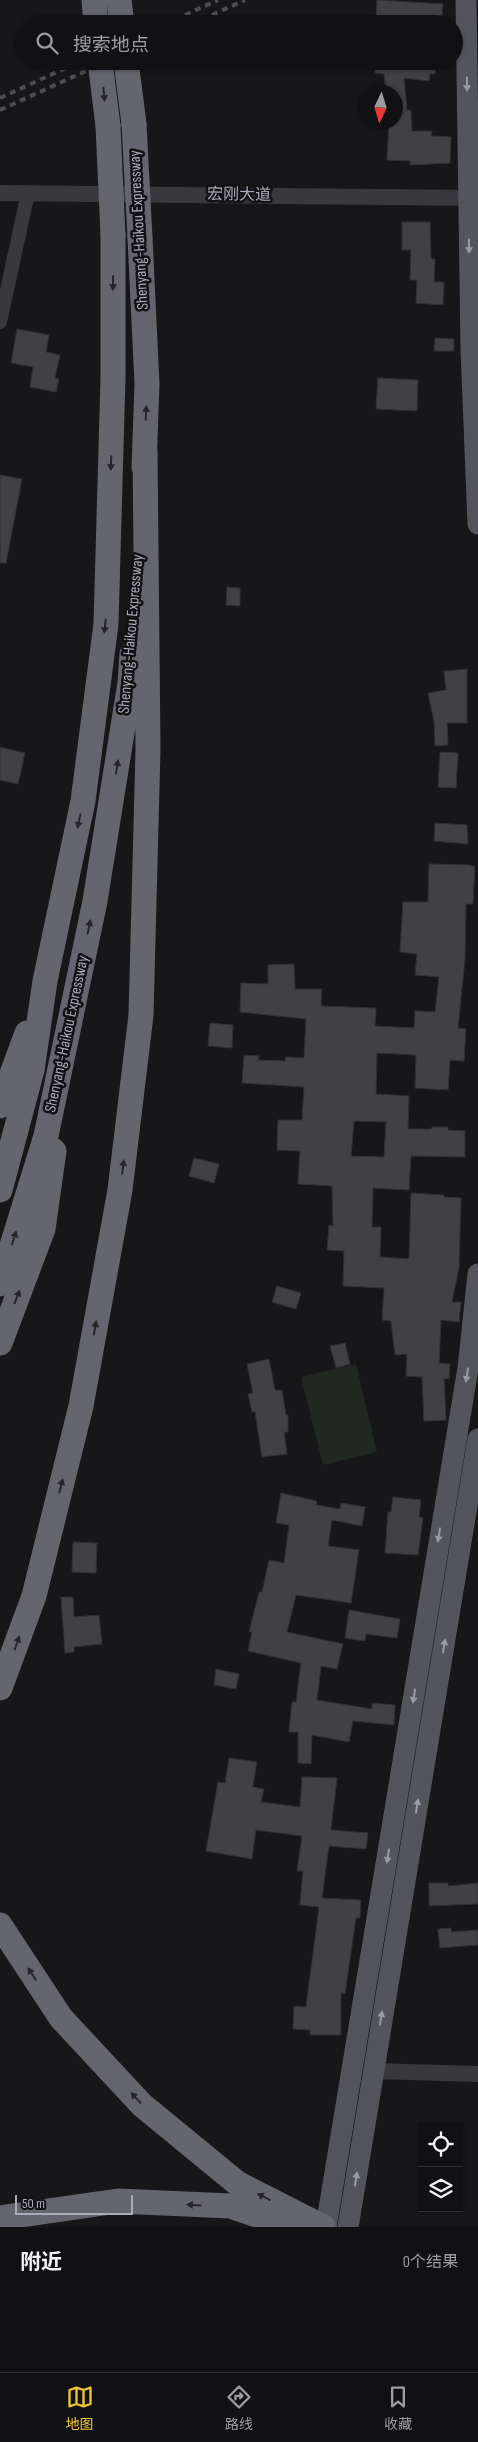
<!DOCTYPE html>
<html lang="zh">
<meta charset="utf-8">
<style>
body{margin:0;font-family:"Sofia Sans Condensed","Noto Sans SC",sans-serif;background:#1a191b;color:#f1f3f6}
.controls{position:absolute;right:15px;bottom:15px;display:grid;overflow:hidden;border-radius:0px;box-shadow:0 1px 4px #0004}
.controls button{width:45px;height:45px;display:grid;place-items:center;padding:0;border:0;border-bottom:1px solid #303032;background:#111012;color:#f1f3f6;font:25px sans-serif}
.compass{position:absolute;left:358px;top:85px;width:45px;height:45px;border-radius:50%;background:#111012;box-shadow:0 1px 4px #0004;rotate:184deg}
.scale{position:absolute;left:15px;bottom:12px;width:118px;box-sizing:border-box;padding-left:5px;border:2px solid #a9acb8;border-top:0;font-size:14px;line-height:18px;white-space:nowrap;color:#a9acb8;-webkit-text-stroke:4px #121113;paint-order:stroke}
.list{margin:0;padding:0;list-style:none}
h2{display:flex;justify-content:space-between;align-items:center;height:65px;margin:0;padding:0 20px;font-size:21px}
h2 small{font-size:16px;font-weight:400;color:#9c9d9f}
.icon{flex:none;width:28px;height:28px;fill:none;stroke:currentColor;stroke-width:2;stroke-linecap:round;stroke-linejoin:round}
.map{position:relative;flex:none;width:478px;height:2227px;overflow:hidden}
.search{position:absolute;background:#111012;box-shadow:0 1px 4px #0004;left:15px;right:15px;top:15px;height:55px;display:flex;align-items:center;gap:12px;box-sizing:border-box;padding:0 18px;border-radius:28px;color:#9c9d9f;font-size:19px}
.sheet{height:145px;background:#111012}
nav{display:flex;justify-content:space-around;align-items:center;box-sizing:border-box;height:70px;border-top:1px solid #303032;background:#111012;font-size:14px;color:#9c9d9f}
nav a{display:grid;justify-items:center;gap:2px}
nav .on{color:#efc738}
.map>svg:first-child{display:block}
.green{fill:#202822}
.building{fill:#414145;stroke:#313034;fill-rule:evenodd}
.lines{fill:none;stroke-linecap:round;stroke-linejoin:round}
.minor{stroke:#38383d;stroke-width:14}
.tertiary{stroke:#38383d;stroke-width:16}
.primary{stroke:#54545c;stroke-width:21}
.motorway{stroke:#64656e;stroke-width:25}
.rail{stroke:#4d4e54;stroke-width:4;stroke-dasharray:6 5;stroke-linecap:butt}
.motorway-bridge{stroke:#64656e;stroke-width:25}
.oneway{fill:#989aa6}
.oneway2{fill:#26262a}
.labels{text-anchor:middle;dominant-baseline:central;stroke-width:5;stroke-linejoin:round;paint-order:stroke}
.street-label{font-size:16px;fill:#a9acb8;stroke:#121113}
</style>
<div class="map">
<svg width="478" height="2227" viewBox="0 0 478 2227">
<rect width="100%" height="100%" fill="#171618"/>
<path class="green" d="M 356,1364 L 377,1452 L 323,1465 L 301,1377 Z"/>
<path class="building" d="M 377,0 L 443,4 L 441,24 L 376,19 Z
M 376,61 L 436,61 L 435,74 L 430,74 L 429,81 L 404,78 L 407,110 L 411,110 L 412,131 L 432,131 L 431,136 L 451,137 L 450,163 L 410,165 L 411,161 L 387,160 L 389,122 L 396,122 L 396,92 L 386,92 L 384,74 L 375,73 Z
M 402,222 L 430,222 L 431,259 L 435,259 L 434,282 L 444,282 L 443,305 L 416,303 L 417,280 L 410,280 L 411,250 L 402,250 Z
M 17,329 L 49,335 L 46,352 L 60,355 L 55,378 L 59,379 L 56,392 L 30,387 L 33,367 L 11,363 Z
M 435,338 L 454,339 L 454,351 L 434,351 Z
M 378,378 L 418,380 L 417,411 L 376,409 Z
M 0,475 L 22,479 L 6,563 L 0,563 Z
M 227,587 L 240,588 L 240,606 L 226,605 Z
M 467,669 L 467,723 L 447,723 L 448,745 L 435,746 L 434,721 L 428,693 L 446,690 L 444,671 Z
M 0,747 L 25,753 L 18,784 L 0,780 Z
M 440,752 L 458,753 L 456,788 L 438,787 Z
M 435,823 L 467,825 L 468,844 L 434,841 Z
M 429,864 L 470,865 L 475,867 L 473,904 L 466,904 L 465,959 L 458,1028 L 466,1029 L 464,1061 L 450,1060 L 448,1090 L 415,1088 L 416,1055 L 377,1053 L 376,1094 L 409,1096 L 408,1129 L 431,1129 L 432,1127 L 448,1127 L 448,1130 L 465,1131 L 465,1157 L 411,1156 L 409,1190 L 373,1188 L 372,1227 L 381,1227 L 380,1257 L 409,1259 L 411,1193 L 444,1195 L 444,1197 L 461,1198 L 459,1268 L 452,1302 L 461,1302 L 459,1322 L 441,1320 L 439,1363 L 450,1364 L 449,1379 L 444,1378 L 446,1420 L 424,1421 L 422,1377 L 406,1376 L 407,1354 L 395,1355 L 391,1321 L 382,1320 L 384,1288 L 343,1286 L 344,1251 L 327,1250 L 329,1225 L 333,1226 L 332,1186 L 298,1184 L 300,1151 L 277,1150 L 278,1120 L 302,1120 L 304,1087 L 242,1083 L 244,1055 L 259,1056 L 258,1060 L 285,1061 L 286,1057 L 304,1058 L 306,1019 L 240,1012 L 241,983 L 268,984 L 268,965 L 294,964 L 295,989 L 322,989 L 321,1006 L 376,1008 L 375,1026 L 414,1028 L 415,1011 L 435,1012 L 439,977 L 415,975 L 417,954 L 400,952 L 403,902 L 428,902 ZM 354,1121 L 386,1122 L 384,1157 L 351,1156 Z
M 210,1023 L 233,1025 L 232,1048 L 208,1046 Z
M 194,1158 L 219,1164 L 214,1183 L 189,1176 Z
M 277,1286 L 301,1293 L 296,1309 L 272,1302 Z
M 345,1343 L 350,1364 L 336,1368 L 330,1346 Z
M 269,1359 L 275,1390 L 282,1390 L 286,1415 L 288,1415 L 288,1432 L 284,1432 L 287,1454 L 262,1457 L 255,1412 L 252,1412 L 248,1394 L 253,1393 L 247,1364 Z
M 281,1493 L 317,1501 L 316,1505 L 340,1509 L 341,1503 L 365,1507 L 362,1526 L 332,1520 L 328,1546 L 359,1550 L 351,1603 L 296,1595 L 287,1632 L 343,1644 L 337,1669 L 321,1666 L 317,1700 L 372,1709 L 372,1703 L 395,1705 L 394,1725 L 353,1721 L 349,1742 L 312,1735 L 311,1764 L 298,1763 L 298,1732 L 289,1732 L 292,1702 L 296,1702 L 301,1663 L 248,1651 L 252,1632 L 249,1632 L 259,1592 L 262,1592 L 269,1560 L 284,1563 L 289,1525 L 276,1523 Z
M 393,1497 L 421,1500 L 419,1517 L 423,1518 L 418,1555 L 385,1553 L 388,1512 L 391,1512 Z
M 73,1542 L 97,1543 L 96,1573 L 72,1572 Z
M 61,1597 L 73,1597 L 74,1617 L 99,1615 L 102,1644 L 74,1647 L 74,1652 L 65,1653 Z
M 349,1610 L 400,1619 L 397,1638 L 366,1634 L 365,1641 L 345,1638 Z
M 216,1669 L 239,1674 L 236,1689 L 214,1685 Z
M 229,1758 L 257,1762 L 253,1787 L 264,1789 L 261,1802 L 300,1807 L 302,1777 L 337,1778 L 331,1830 L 368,1833 L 366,1849 L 329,1846 L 322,1898 L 361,1900 L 360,1918 L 356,1918 L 345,1994 L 341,1993 L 341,2035 L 310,2035 L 310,2030 L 293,2029 L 294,2006 L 306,2007 L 319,1907 L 300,1905 L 303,1871 L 297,1871 L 302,1836 L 256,1830 L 252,1859 L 206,1851 L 218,1782 L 225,1783 Z
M 429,1883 L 448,1883 L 448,1886 L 478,1883 L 478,1904 L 429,1906 Z
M 451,1928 L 451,1932 L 478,1930 L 478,1945 L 440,1948 L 438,1929 Z"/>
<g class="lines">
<path class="minor" d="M 0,322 L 28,193"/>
<path class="tertiary" d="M 0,193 L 478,198
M 373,2071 L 478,2074"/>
<path class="primary" d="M 466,0 L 471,349 L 478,524
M 326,2227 L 468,1368 L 478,1274
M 348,2227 L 478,1439"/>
<path class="motorway" d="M 94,0 L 96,24
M 119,0 L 122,24
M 100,61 L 108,126
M 126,61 L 134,124
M 140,238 L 147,384 L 144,467
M 0,1106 L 27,1033
M 0,1190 L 32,1070 L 45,981 L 83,801 L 106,624 L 113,378 L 113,235
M 0,1284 L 46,1136 L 95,901 L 130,683 L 132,654
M 0,1343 L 43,1229 L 54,1151
M 0,1688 L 34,1596 L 81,1406 L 120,1190 L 141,1015 L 148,750 L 145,451
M 0,1925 L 61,2018 L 142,2105 L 237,2183 L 323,2227
M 0,2218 L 118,2201 L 230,2206 L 292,2227"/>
<path class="rail" d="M 165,24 L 218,0
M 192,24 L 245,0
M 0,98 L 81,61
M 0,110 L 108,61"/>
<path class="motorway-bridge" d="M 134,124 L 140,238
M 108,126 L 113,235"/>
</g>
<defs><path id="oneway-solid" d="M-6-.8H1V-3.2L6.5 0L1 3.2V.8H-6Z" transform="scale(1.25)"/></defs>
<g class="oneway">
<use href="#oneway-solid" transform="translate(467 84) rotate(89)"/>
<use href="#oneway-solid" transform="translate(469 246) rotate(89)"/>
<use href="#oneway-solid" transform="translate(467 1375) rotate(99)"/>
<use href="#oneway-solid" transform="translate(439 1535) rotate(99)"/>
<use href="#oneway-solid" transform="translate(444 1646) rotate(-81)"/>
<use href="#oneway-solid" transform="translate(414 1696) rotate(99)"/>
<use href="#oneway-solid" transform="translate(417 1806) rotate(-81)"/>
<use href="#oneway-solid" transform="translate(388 1856) rotate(99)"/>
<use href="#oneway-solid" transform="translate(381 2018) rotate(-81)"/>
<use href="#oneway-solid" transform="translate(356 2179) rotate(-81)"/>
</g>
<g class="oneway2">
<use href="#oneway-solid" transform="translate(104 94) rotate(84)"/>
<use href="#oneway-solid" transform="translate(113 283) rotate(90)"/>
<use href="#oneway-solid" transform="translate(146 413) rotate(-88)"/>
<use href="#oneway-solid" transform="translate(111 463) rotate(92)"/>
<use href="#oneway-solid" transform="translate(105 626) rotate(95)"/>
<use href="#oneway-solid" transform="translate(117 767) rotate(-81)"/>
<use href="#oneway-solid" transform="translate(79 821) rotate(102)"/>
<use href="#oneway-solid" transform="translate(89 927) rotate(-78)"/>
<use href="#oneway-solid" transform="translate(123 1167) rotate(-83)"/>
<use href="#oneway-solid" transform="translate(14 1238) rotate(-73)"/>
<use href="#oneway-solid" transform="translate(17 1297) rotate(-69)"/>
<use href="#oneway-solid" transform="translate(95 1328) rotate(-80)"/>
<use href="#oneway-solid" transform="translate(61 1486) rotate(-76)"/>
<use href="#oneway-solid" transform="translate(17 1643) rotate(-70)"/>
<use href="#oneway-solid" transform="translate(32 1974) rotate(-124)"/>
<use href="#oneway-solid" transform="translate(136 2098) rotate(-133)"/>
<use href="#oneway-solid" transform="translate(264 2197) rotate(-153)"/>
<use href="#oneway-solid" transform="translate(194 2205) rotate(-177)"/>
</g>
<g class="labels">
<g class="street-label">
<text transform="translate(239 195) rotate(1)">宏刚大道</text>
<text transform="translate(139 230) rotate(-93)">Shenyang-Haikou Expressway</text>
<text transform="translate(131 634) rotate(-85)">Shenyang-Haikou Expressway</text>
<text transform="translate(67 1034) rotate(-78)">Shenyang-Haikou Expressway</text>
</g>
</g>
</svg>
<div class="controls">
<button><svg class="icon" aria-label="locate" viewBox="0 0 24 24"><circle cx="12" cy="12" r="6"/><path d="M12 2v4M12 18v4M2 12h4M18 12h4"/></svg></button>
<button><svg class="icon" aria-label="layers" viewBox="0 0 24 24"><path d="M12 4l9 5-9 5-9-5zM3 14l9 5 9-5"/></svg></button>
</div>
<svg class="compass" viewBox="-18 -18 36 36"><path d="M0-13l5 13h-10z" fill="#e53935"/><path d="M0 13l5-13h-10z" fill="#9c9d9f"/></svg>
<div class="scale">50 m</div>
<div class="search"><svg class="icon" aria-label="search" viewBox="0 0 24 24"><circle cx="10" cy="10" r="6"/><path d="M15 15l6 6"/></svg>搜索地点</div>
</div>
<section class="sheet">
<h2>附近<small>0个结果</small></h2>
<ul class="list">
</ul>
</section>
<nav>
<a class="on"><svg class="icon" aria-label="map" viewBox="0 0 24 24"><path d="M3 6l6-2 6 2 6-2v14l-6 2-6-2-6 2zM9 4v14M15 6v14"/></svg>地图</a>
<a><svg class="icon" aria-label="directions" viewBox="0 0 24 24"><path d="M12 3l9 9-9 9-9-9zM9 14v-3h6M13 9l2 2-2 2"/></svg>路线</a>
<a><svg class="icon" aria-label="saved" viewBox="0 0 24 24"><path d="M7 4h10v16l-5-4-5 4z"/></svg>收藏</a>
</nav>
